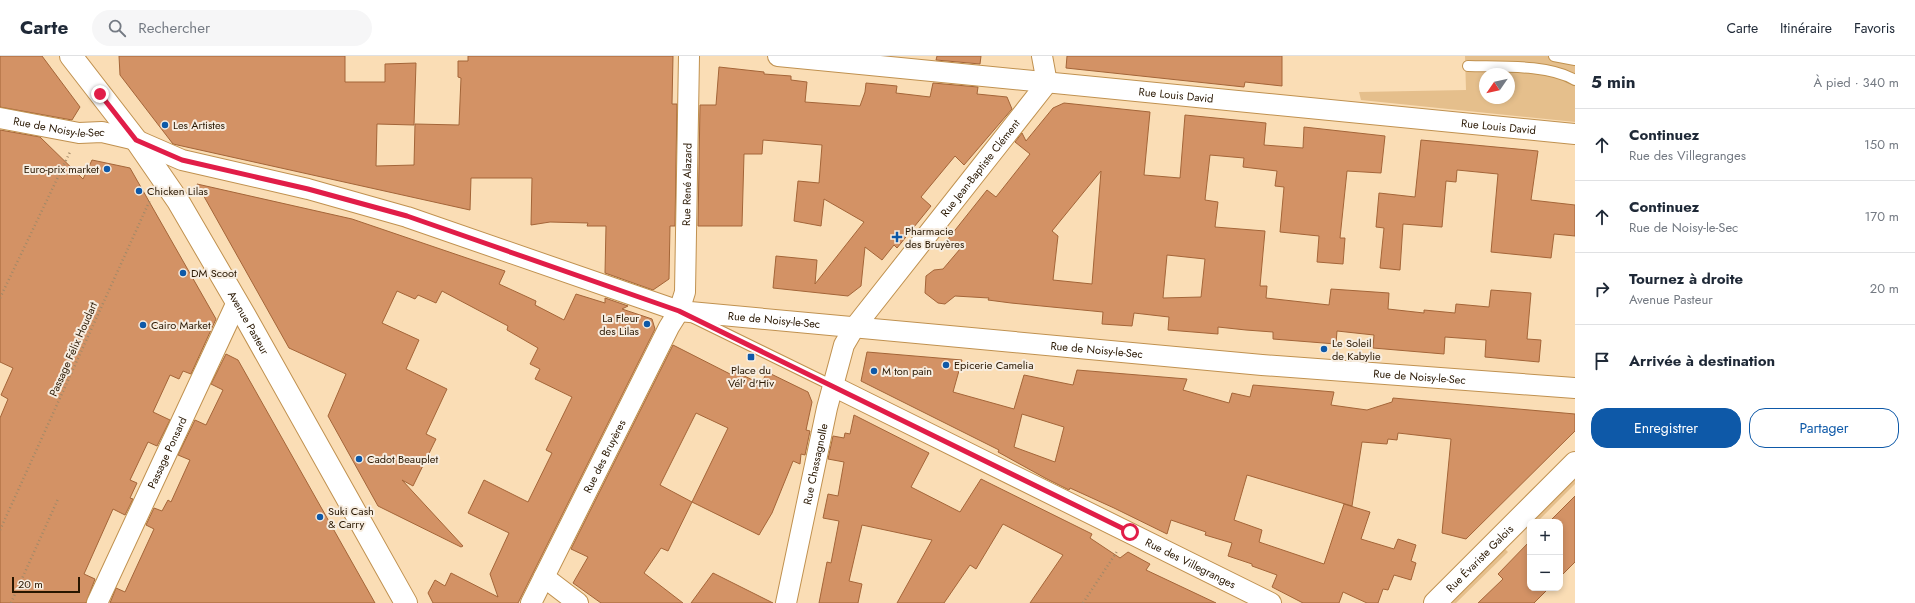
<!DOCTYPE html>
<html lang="fr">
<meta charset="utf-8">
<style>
body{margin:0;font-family:Jost,sans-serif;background:#f6f6f7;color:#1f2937}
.controls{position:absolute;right:12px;bottom:12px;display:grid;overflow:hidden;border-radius:8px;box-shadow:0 2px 6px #0003}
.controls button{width:36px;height:36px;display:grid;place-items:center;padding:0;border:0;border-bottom:1px solid #e0e1e3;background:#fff;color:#1f2937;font:20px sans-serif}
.compass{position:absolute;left:1479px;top:12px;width:36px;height:36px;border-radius:50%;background:#fff;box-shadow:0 2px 6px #0003;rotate:236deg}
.scale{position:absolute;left:12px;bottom:10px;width:68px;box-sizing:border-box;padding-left:4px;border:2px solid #281600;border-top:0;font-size:11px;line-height:14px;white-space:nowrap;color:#281600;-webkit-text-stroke:3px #f7ede0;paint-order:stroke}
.stop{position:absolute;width:12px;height:12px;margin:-9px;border:3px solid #e11d48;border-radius:50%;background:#fff}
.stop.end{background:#e11d48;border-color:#fff;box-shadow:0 1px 4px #0008}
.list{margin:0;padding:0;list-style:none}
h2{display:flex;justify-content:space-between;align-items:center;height:52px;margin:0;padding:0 16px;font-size:17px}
h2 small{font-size:13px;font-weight:400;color:#747a83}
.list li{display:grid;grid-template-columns:26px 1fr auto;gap:12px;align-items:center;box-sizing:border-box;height:72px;padding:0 16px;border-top:1px solid #e0e1e3}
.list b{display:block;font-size:15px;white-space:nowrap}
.list p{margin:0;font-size:13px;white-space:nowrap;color:#747a83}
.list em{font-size:13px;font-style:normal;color:#747a83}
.actions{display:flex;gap:8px;padding:12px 16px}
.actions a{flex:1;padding:9px 0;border:1px solid #0e59a8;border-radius:16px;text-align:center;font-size:14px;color:#0e59a8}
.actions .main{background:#0e59a8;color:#fff}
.icon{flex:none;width:22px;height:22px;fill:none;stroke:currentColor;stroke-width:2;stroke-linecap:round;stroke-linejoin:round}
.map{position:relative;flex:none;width:1575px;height:547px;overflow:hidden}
header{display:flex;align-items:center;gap:24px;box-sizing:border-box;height:56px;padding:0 20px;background:#fff;border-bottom:1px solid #e0e1e3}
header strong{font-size:19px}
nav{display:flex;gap:22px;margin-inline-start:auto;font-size:14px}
.search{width:280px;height:36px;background:#f6f6f7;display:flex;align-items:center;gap:10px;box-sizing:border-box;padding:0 14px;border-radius:22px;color:#747a83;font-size:15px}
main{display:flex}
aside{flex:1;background:#fff}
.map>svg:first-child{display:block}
.green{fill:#e5bf8c;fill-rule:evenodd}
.building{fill:#d39265;stroke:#a46538;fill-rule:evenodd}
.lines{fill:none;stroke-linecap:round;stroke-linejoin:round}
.service-casing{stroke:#c0914f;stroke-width:12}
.minor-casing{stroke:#c0914f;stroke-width:22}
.tertiary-casing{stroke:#c0914f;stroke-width:24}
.secondary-casing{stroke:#c0914f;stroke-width:24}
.path{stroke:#a18968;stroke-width:2.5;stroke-dasharray:1 3;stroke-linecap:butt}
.service{stroke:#fff;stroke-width:10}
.minor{stroke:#fff;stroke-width:20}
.tertiary{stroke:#fff;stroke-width:22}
.secondary{stroke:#fff;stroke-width:22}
.route{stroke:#e11d48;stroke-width:5}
.poi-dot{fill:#0e59a8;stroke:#f7ede0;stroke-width:1.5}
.labels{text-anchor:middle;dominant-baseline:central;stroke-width:4;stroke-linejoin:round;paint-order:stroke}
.street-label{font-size:11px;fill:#281600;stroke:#f7ede0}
.poi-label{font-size:11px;fill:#281600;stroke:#f7ede0;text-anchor:start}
</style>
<header>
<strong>Carte</strong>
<div class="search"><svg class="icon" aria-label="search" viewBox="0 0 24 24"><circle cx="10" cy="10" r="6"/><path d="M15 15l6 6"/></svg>Rechercher</div>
<nav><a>Carte</a><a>Itinéraire</a><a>Favoris</a></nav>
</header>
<main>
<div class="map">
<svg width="1575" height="547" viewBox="0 0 1575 547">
<rect width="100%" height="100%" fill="#faddb5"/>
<path class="green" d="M 1465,0 L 1575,0 L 1575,66 L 1361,44 L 1359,36 L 1466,34 ZM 1485,18 L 1509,18 L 1509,42 L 1485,42 Z
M 1575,420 L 1575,428 L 1537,466 L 1530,466 L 1530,471 L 1527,467 Z
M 1504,492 L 1508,496 L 1456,547 L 1448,547 Z"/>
<path class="building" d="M 0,0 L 42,0 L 80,51 L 72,64 L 0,51 Z
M 119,0 L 345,0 L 345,26 L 385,26 L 385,8 L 416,7 L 414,69 L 377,68 L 376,110 L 414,109 L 415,68 L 459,69 L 461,22 L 458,21 L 458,5 L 468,5 L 468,0 L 673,0 L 672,48 L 677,48 L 675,170 L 670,170 L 669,223 L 653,234 L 605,217 L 606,170 L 587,170 L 588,167 L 550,166 L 531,169 L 532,122 L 471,122 L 470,154 L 173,88 L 120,19 Z
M 937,0 L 981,0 L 980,8 L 936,4 Z
M 1067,0 L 1282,0 L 1282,30 L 1245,26 L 1244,31 L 1066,12 Z
M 719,11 L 764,16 L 764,18 L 791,20 L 791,24 L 807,26 L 805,46 L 860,50 L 865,36 L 866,27 L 897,30 L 896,37 L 930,41 L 933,27 L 978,31 L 977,38 L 1007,41 L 1012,53 L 964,109 L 955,100 L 921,141 L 931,150 L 897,192 L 894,189 L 882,204 L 865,191 L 861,230 L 848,240 L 773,232 L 776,200 L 817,204 L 815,228 L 864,166 L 824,143 L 821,170 L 794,165 L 798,125 L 819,127 L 822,89 L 763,84 L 762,98 L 744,98 L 742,170 L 698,170 L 700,49 L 716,49 Z
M 1064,47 L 1150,56 L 1144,119 L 1180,122 L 1185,59 L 1266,67 L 1264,89 L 1303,92 L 1304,71 L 1385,80 L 1381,117 L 1347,115 L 1340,182 L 1345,182 L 1343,208 L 1317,206 L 1319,180 L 1280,176 L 1284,131 L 1275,130 L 1277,115 L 1243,111 L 1244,102 L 1210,99 L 1205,144 L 1218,146 L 1215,171 L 1265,175 L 1260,230 L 1267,230 L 1266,242 L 1329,249 L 1331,233 L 1389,237 L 1388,253 L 1424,257 L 1424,254 L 1455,257 L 1456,248 L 1489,251 L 1491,234 L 1531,237 L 1527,283 L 1541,284 L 1539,306 L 1485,301 L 1486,284 L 1445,281 L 1444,298 L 1373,292 L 1374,279 L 1337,275 L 1336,288 L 1273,283 L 1273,276 L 1246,274 L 1218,271 L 1218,278 L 1168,274 L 1169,261 L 1134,257 L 1132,270 L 1102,268 L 1103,256 L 1011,247 L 988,244 L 989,242 L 955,240 L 945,248 L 938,247 L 925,237 L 926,220 L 934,214 L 943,213 L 960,193 L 948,183 L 987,134 L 996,141 L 1030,98 L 1015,86 L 1022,77 L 1026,85 L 1053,52 ZM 1101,115 L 1092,228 L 1053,224 L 1058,180 L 1052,175 ZM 1167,199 L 1205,203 L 1201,241 L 1163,242 Z
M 0,74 L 40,81 L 83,123 L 92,104 L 130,112 L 216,263 L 191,318 L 183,315 L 179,323 L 170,319 L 153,356 L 170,364 L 157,390 L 148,386 L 130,424 L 137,427 L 130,442 L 133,443 L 125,459 L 113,453 L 84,518 L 95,523 L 86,547 L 0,547 L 0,362 L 8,343 L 1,339 L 13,312 L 0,306 Z
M 1421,84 L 1538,95 L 1531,144 L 1575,149 L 1575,180 L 1554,178 L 1551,202 L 1491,196 L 1498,118 L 1457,114 L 1456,126 L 1446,125 L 1442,171 L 1403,168 L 1400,214 L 1380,212 L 1384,172 L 1376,171 L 1379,137 L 1415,141 Z
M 197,128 L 352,163 L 505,215 L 499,228 L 536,245 L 535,249 L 564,264 L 576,238 L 605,247 L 605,242 L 628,250 L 622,253 L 652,263 L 655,273 L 518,547 L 433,547 L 428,537 L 435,524 L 445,530 L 451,517 L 498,541 L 490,518 L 509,477 L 468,457 L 484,424 L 528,446 L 552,397 L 546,394 L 572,341 L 535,323 L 540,313 L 530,308 L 538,292 L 507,274 L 508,270 L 442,235 L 436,247 L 418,239 L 415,243 L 397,235 L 382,267 L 419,284 L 406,313 L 447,333 L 426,378 L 436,383 L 413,430 L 402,424 L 463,490 L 461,491 L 378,450 L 328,360 L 346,318 L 289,292 Z
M 673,289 L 732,319 L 734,315 L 761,328 L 767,316 L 808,336 L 812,346 L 806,374 L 810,375 L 805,399 L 801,398 L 800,408 L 793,405 L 772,457 L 759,479 L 692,446 L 668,495 L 661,492 L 644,517 L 683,547 L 601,547 L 573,527 L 588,501 L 571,493 ZM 696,357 L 728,372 L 692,446 L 660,429 Z
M 867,296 L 962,304 L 953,336 L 1014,353 L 1024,319 L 1073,329 L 1077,314 L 1187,323 L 1183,334 L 1229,347 L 1232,337 L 1250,341 L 1253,329 L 1334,336 L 1331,349 L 1367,354 L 1392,346 L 1393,342 L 1575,358 L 1575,375 L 1466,483 L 1442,477 L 1451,383 L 1398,377 L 1397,384 L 1388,383 L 1387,388 L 1362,386 L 1352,450 L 1247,419 L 1234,464 L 1262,474 L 1259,486 L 1324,508 L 1344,448 L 1370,456 L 1361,483 L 1394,493 L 1398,483 L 1416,489 L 1411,505 L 1416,507 L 1411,524 L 1394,519 L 1388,534 L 1383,533 L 1378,547 L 1367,547 L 1343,536 L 1339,547 L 1303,547 L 1272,531 L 1277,519 L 1252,510 L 1252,508 L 1228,500 L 1232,487 L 1205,479 L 1206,476 L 1171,464 L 1167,478 L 1114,452 L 1070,432 L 1069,434 L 1045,422 L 998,396 L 999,394 L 861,325 ZM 1022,358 L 1064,371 L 1055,406 L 1014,391 Z
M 226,298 L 238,304 L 375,547 L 110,547 L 116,532 L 125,536 L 154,473 L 146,469 L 154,452 L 162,455 L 168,444 L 171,446 L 190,404 L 178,399 L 195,364 L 206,369 L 223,334 L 211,328 Z
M 854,359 L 929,397 L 911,431 L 960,456 L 981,423 L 1092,478 L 1090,482 L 1120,502 L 1128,496 L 1150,508 L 1146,514 L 1216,547 L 1030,547 L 1063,499 L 1003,468 L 976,513 L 970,509 L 944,547 L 897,547 L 932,484 L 862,469 L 849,525 L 862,528 L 858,547 L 819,547 L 827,506 L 831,507 L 839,465 L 823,462 L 828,438 L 838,440 L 844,406 L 828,403 L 833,380 L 844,382 L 845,377 L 850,378 Z
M 1575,440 L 1575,506 L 1560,521 L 1560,466 L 1549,466 Z
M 1530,485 L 1530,532 L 1549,532 L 1534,547 L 1478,547 L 1503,523 L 1498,518 Z
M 713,517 L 773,547 L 691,547 Z"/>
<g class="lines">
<defs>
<path id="service" d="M 1554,0 L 1575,4
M 1468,10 C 1499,11 1548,8 1575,24
M 694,262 L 833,330"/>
<g id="minor">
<path id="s1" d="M 778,0 L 1575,78"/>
<path id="s2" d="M 0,62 L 79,77 L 102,76 L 136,84 L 182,104 L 308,133 L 407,161 L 679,255 L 1262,309 L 1575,332"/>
<path id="s3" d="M 833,330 L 1271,547"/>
<path d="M 544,521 L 578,547"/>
<path id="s4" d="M 97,547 L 237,246"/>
<path id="s5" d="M 531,547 L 669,271 L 679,255 L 685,236 L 689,0"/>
<path id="s6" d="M 786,547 L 827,352 L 844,289 L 854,272 L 1047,27 L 1042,0"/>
</g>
<g id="tertiary">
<path id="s7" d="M 1435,547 L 1575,407"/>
</g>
<g id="secondary">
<path id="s8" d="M 71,0 L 136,84 L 178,145 L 245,260 L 406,547"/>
</g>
</defs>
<use href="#service" class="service-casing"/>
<use href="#minor" class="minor-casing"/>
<use href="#tertiary" class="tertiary-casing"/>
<use href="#secondary" class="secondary-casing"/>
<path class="path" d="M 0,242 L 70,96
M 0,474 L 150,144
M 11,547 L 58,443
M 1083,547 L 1118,494"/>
<use href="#service" class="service"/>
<use href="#minor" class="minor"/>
<use href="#tertiary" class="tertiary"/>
<use href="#secondary" class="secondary"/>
</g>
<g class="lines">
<path class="route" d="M 100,38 L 136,84 L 182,104 L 308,133 L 407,160 L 679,255 L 1130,476"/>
</g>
<g class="poi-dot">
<circle cx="165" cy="69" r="4"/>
<circle cx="107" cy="113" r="4"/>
<circle cx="139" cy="135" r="4"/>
<path d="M895 175h4v4h4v4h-4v4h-4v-4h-4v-4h4z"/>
<circle cx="183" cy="217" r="4"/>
<circle cx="647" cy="268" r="4"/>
<circle cx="143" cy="269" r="4"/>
<circle cx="1324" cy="293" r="4"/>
<rect x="747" y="297" width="8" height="8" rx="2"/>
<circle cx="946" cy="309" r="4"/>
<circle cx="874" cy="315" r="4"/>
<circle cx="359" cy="403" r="4"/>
<circle cx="320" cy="461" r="4"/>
</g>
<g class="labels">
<g class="street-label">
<text stroke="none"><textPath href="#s1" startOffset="400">Rue Louis David</textPath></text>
<text stroke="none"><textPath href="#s1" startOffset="724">Rue Louis David</textPath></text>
<text stroke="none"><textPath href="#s2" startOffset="60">Rue de Noisy-le-Sec</textPath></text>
<text stroke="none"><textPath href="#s6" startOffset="488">Rue Jean-Baptiste Clément</textPath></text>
<text stroke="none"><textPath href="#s5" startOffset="455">Rue René Alazard</textPath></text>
<text stroke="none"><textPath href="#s2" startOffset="804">Rue de Noisy-le-Sec</textPath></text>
<text stroke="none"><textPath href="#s8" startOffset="321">Avenue Pasteur</textPath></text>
<text transform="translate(73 293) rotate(-66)">Passage Félix Houdart</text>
<text stroke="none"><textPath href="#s2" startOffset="1128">Rue de Noisy-le-Sec</textPath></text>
<text stroke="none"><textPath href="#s2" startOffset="1452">Rue de Noisy-le-Sec</textPath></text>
<text stroke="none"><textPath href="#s4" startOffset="166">Passage Ponsard</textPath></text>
<text stroke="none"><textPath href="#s5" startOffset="164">Rue des Bruyères</textPath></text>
<text stroke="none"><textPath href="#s6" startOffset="142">Rue Chassagnolle</textPath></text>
<text stroke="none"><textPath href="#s7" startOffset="63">Rue Évariste Galois</textPath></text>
<text stroke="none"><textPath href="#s3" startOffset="399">Rue des Villegranges</textPath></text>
</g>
<g class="poi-label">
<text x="173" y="69">Les Artistes</text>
<text x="99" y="113" text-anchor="end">Euro-prix market</text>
<text x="147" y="135">Chicken Lilas</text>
<text x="905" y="175">Pharmacie<tspan x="905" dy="13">des Bruyères</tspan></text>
<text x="191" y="217">DM Scoot</text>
<text x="639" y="262" text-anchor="end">La Fleur<tspan x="639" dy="13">des Lilas</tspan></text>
<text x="151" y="269">Cairo Market</text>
<text x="1332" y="287">Le Soleil<tspan x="1332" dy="13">de Kabylie</tspan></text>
<text x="954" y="309">Epicerie Camelia</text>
<text x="751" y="314" text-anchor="middle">Place du<tspan x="751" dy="13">Vél' d'Hiv</tspan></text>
<text x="882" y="315">M ton pain</text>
<text x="367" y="403">Cadot Beauplet</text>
<text x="328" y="455">Suki Cash<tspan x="328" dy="13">&amp; Carry</tspan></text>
</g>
</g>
</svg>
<div class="controls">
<button>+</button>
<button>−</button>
</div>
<svg class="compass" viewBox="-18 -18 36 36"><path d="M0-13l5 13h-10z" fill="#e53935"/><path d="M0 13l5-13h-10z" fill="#747a83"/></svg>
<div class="scale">20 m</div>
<div class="stop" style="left:1130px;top:476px"></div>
<div class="stop end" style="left:100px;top:38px"></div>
</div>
<aside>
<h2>5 min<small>À pied · 340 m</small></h2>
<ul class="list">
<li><svg class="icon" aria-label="ahead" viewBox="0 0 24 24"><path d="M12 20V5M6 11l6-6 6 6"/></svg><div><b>Continuez</b><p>Rue des Villegranges</p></div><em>150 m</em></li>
<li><svg class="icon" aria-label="ahead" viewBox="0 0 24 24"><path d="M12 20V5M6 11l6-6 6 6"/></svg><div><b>Continuez</b><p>Rue de Noisy-le-Sec</p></div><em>170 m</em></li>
<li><svg class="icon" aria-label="right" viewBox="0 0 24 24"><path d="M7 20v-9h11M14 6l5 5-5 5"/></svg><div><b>Tournez à droite</b><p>Avenue Pasteur</p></div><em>20 m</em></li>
<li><svg class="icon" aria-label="arrive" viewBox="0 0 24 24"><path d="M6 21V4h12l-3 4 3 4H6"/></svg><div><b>Arrivée à destination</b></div></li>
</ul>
<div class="actions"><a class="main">Enregistrer</a><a>Partager</a></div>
</aside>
</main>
